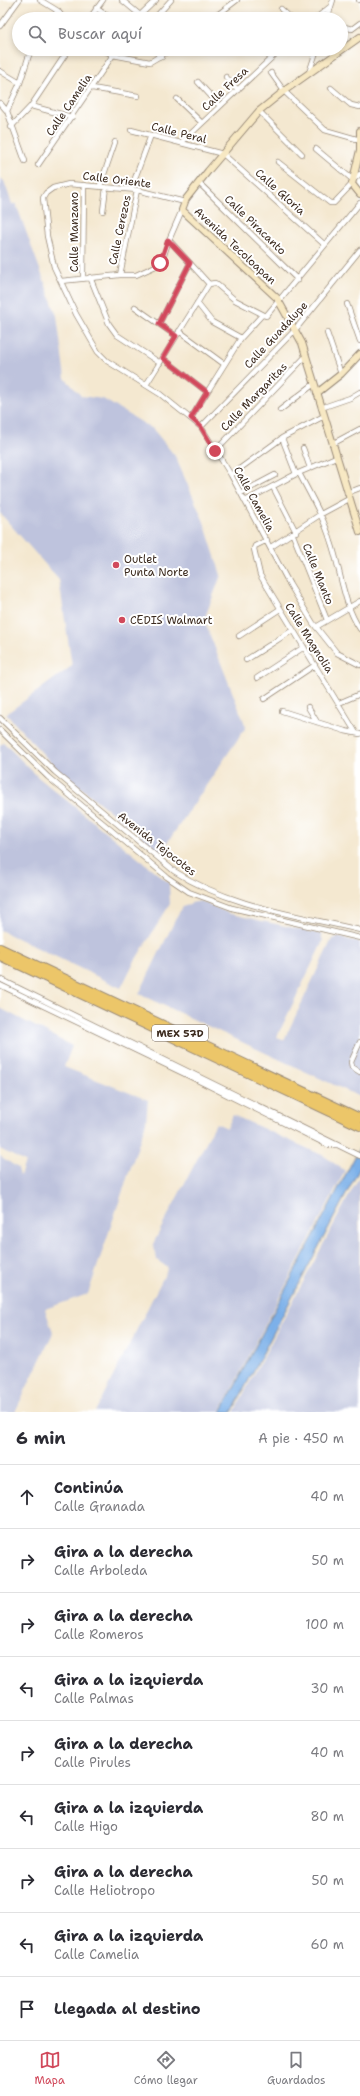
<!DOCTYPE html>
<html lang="es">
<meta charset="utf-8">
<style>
body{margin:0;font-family:"Shantell Sans",sans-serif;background:#f2f2f3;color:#2b2b33}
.stop{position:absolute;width:12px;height:12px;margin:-9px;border:3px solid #d1495b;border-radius:50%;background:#fff}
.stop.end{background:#d1495b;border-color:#fff;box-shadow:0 1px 4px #0008}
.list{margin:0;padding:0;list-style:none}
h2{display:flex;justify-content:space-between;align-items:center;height:52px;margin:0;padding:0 16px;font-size:17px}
h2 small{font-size:13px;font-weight:400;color:#7c7c81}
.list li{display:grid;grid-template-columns:26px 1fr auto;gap:12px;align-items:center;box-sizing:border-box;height:64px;padding:0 16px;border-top:1px solid #e1e1e2}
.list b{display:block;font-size:15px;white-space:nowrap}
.list p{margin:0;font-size:13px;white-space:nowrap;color:#7c7c81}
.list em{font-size:13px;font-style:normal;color:#7c7c81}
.icon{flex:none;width:22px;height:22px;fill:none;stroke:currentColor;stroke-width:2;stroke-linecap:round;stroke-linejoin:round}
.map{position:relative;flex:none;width:360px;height:1412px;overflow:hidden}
.search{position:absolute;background:#fff;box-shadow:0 2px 6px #0003;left:12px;right:12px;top:12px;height:44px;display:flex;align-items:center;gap:10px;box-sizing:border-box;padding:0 14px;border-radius:22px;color:#7c7c81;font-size:15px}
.sheet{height:628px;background:#fff}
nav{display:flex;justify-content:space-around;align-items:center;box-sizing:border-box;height:56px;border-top:1px solid #e1e1e2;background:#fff;font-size:11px;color:#7c7c81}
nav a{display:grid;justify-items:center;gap:2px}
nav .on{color:#d1495b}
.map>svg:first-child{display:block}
.industrial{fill:#bec3dd}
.water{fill:#7cb0e9;stroke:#5c6d84}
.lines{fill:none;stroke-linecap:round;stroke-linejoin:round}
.street-casing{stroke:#988977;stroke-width:6}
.secondary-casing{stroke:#988977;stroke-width:8}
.highway-casing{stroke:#988977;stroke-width:10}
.street{stroke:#fff;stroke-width:4.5}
.secondary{stroke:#f7e8c3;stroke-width:6}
.highway{stroke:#ecc669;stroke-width:8}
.route{stroke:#d1495b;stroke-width:5}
.poi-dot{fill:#d1495b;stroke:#fff;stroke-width:1.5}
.labels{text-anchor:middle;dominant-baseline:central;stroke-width:4;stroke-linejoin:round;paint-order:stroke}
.shield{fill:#fff;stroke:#766a62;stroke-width:1}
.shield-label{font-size:10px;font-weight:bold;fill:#3b2a1e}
.street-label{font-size:11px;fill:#3b2a1e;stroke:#fff}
.poi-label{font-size:11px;fill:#3b2a1e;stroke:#fff;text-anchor:start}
</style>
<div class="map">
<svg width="360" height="1412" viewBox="0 0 360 1412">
<rect width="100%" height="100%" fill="#fff"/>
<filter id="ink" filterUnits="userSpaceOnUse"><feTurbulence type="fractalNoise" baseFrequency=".025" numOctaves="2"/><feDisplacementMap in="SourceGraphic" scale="8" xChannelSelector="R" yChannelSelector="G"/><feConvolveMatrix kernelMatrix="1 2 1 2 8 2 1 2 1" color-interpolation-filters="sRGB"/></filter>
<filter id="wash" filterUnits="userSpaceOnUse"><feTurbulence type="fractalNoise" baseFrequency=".012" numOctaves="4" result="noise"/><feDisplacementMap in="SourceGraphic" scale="16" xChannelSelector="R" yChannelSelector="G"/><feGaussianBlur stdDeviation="0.9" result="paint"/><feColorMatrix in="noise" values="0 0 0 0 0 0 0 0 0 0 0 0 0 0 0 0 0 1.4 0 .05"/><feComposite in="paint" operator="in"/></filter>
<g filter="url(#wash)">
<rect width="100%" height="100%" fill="#f4e8d0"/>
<path class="industrial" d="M 0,178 L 4,181 L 12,204 L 16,204 L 57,316 L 65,378 L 81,396 L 103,399 L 153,429 L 175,456 L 204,522 L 221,575 L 204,620 L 246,727 L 161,852 L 55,767 L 6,714 L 72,666 L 59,580 L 0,513 Z
M 4,743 L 39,778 L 169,883 L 170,904 L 133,964 L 121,988 L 0,930 L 0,745 Z
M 201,901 L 231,914 L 321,934 L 323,941 L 277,1037 L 284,1040 L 332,939 L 338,937 L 360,942 L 360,1097 L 139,994 L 178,914 L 183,907 L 191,903 Z
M 0,1008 L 72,1046 L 64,1067 L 148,1100 L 146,1122 L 88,1294 L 45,1309 L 53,1333 L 15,1412 L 0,1412 L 0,1156 L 18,1168 L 20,1176 L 25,1162 L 0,1149 Z
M 233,1115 L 324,1156 L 345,1171 L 220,1412 L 95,1412 L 168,1268 L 157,1260 L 153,1244 L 216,1123 L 227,1128 Z
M 359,1177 L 360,1412 L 234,1412 Z"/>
<path class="water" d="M 360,1147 L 360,1168 L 232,1412 L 221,1412 Z"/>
</g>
<g filter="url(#ink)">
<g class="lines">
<defs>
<path id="street" d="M 40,0 L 58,11 L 64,19
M 122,0 L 140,15
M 359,0 L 360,0
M 96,8 L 112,19
M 281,9 L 292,19
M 52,19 L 58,11
M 89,19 L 103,0
M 136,19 L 156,0
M 154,19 L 171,0
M 212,19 L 237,0
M 315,19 L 331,6
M 327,19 L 333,0
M 0,26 L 19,0
M 341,26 L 352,29 L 360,23
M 102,49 L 113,55 L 150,62 L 172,49
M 152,49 L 162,57
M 0,71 L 20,83
M 271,73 L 284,91 L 325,130 L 360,140
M 309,73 L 317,49
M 226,77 L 238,90
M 198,82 L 220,106
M 92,88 L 138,96
M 331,88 L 351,105 L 360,107
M 177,99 L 202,123
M 0,103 L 7,111 L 25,161
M 31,106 L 72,117
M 7,111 L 20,83 L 31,49
M 259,111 L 302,154
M 11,127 L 31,106 L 69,49
M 131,130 L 223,154 L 325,245
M 182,142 L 281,49
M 316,149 L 353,180 L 360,174
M 278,162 L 330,203 L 334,203 L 352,184
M 38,165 L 113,55
M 199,183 L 298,280
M 100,186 L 115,142
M 131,189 L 151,135
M 185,202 L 137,190 L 69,184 L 53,188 L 46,193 L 43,198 L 47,236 L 54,267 L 76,314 L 98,352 L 107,361 L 160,394 L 201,427 L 231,475 L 290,585 L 313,623 L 337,653 L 360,665
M 103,211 L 106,187
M 169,240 L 209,284 L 215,283 L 235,300 L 266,316 L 360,203
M 120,275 L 137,190
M 90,277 L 109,324 L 117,335 L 160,363
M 83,278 L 84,185
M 61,281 L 120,275 L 136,275 L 158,265 L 162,261 L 169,240 L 182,210
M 197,303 L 212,322 L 241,338
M 347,304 L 360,341
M 135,307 L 176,336
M 159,324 L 190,263
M 179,331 L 224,364
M 327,333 L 341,374
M 163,358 L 207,392
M 146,385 L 209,284
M 321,408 L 350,398 L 360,392
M 280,410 L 314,384
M 191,418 L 241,338 L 262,315
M 201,427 L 295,330 L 360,250
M 282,438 L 296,474
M 332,444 L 360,429
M 303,448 L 310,468
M 215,451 L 306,356
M 299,473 C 311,496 324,518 331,542 C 341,571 343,604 360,629
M 231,475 L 282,438 L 324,416
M 273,487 L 296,532
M 241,493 L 275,475
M 347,493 L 360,488
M 245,501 L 296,474 L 336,457
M 293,535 L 327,620
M 267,540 L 255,546 L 254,549 L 260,575 L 356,733
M 271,547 L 321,514 L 349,499
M 316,627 L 360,601
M 239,636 L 280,609
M 246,660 L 293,630
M 257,678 L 304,647
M 264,699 L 315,665
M 339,703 L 360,694
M 308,707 L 317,722
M 282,711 L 345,731 L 360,734
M 0,718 L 55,772 L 174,871 C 230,907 297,915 360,930
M 0,730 L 48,777 L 167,877 L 189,892 L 232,908 L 360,938
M 0,979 L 360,1156
M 0,985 L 183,1073 L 328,1145 L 337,1145
M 360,1042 L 351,1062 L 352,1067 L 360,1072"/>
<path id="secondary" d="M 360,37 L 284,91 L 259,111 L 208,171 L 186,199 L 182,210 L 277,298 L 302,343 L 360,532
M 360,131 L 360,150 L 352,184 L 360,194
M 317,393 L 341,374 L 360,354"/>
<path id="highway" d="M 0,948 L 360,1118
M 0,956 L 360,1126"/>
</defs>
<use href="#street" class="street-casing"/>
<use href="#secondary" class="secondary-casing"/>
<use href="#highway" class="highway-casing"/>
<use href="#street" class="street"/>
<use href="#secondary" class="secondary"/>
<use href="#highway" class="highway"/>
</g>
</g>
<g class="lines" filter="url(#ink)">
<path class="route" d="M 160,263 L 168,240 L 190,263 L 159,324 L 176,336 L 163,358 L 207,392 L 191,418 L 201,427 L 215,451"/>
</g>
<g class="poi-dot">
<circle cx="116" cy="565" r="4"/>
<circle cx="122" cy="620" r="4"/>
</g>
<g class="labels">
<rect class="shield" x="152" y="1025" width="56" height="16" rx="3"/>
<g class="shield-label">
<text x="180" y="1033">MEX 57D</text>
</g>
<g class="street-label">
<text transform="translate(225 89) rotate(-43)">Calle Fresa</text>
<text transform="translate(69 105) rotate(-56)">Calle Camelia</text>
<text transform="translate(179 133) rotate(14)">Calle Peral</text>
<text transform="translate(117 180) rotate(7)">Calle Oriente</text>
<text transform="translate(280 192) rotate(42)">Calle Gloria</text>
<text transform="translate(255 225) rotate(44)">Calle Piracanto</text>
<text transform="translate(120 230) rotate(-78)">Calle Cerezos</text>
<text transform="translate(74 232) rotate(-90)">Calle Manzano</text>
<text transform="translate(235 246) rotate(43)">Avenida Tecoloapan</text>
<text transform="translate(276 335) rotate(-47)">Calle Guadalupe</text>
<text transform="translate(254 397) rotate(-46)">Calle Margaritas</text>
<text transform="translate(254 499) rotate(61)">Calle Camelia</text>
<text transform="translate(318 574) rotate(68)">Calle Manto</text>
<text transform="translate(309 638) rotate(58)">Calle Magnolia</text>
<text transform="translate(157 844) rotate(38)">Avenida Tejocotes</text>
</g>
<g class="poi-label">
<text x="124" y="559">Outlet<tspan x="124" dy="13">Punta Norte</tspan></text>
<text x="130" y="620">CEDIS Walmart</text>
</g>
</g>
</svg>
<div class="stop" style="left:160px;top:263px"></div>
<div class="stop end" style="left:215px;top:451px"></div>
<div class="search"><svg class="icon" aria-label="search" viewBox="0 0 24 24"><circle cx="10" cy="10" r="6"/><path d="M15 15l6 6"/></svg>Buscar aquí</div>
</div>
<section class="sheet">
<h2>6 min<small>A pie · 450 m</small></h2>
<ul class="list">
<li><svg class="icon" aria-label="ahead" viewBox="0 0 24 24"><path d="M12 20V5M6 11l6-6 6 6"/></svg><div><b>Continúa</b><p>Calle Granada</p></div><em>40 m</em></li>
<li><svg class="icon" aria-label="right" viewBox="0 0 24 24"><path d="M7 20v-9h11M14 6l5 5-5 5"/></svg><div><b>Gira a la derecha</b><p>Calle Arboleda</p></div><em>50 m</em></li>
<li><svg class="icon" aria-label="right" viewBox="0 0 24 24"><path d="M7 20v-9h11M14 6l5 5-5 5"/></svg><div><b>Gira a la derecha</b><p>Calle Romeros</p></div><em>100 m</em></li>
<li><svg class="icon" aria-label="left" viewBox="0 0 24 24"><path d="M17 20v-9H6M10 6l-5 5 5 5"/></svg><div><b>Gira a la izquierda</b><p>Calle Palmas</p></div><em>30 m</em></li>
<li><svg class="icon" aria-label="right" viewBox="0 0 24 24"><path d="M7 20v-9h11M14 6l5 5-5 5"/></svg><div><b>Gira a la derecha</b><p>Calle Pirules</p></div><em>40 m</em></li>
<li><svg class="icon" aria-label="left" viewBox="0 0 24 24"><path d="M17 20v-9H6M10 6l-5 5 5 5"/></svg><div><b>Gira a la izquierda</b><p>Calle Higo</p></div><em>80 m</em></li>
<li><svg class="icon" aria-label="right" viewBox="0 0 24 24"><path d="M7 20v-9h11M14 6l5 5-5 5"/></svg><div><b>Gira a la derecha</b><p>Calle Heliotropo</p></div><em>50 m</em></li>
<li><svg class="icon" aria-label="left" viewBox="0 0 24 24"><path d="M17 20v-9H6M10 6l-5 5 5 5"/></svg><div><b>Gira a la izquierda</b><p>Calle Camelia</p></div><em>60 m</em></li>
<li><svg class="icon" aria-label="arrive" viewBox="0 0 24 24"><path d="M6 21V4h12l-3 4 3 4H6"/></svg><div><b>Llegada al destino</b></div></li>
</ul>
</section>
<nav>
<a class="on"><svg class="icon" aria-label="map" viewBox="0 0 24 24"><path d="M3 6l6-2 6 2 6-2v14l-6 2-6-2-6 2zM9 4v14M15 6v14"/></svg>Mapa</a>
<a><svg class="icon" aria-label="directions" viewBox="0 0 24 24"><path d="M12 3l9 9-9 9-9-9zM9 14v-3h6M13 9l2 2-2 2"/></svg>Cómo llegar</a>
<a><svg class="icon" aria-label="saved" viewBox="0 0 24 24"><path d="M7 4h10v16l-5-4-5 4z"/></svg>Guardados</a>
</nav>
